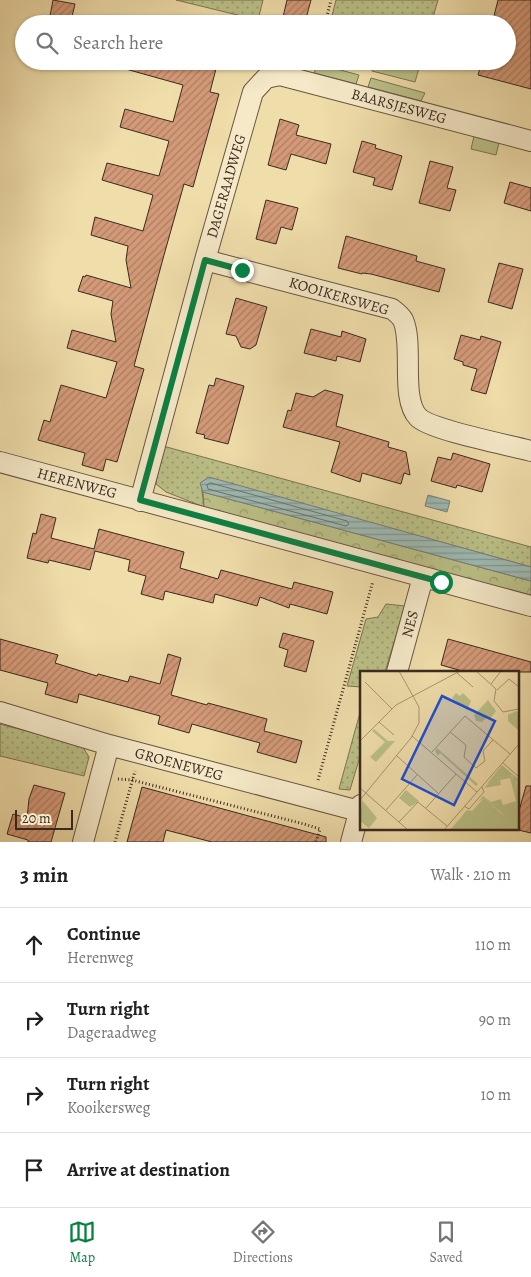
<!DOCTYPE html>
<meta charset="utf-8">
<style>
body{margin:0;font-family:Alegreya,serif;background:#f2f2f2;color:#202124}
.scale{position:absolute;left:15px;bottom:12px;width:58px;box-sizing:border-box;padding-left:5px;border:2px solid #3b291f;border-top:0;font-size:14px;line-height:18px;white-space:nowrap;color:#3b291f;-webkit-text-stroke:4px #f5e9c8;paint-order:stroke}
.stop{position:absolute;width:15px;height:15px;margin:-11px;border:4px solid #0b8043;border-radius:50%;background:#fff}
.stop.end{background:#0b8043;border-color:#fff;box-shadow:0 1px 5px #0008}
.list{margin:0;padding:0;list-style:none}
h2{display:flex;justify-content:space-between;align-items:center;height:65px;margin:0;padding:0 20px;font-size:21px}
h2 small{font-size:16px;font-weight:400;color:#757577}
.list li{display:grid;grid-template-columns:32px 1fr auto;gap:15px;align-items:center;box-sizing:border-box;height:75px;padding:0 20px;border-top:1px solid #e0e0e0}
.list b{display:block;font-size:19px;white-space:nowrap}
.list p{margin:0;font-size:16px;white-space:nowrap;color:#757577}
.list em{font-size:16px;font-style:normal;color:#757577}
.icon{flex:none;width:28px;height:28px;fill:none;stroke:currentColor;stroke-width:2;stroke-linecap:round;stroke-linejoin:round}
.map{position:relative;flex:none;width:531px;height:842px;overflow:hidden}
.search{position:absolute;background:#fff;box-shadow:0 1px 4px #0004;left:15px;right:15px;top:15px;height:55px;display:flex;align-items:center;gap:12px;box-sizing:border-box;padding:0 18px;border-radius:28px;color:#757577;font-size:19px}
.sheet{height:365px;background:#fff}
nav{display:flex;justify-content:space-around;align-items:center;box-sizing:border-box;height:70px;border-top:1px solid #e0e0e0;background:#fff;font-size:14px;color:#757577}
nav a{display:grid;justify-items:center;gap:2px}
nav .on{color:#0b8043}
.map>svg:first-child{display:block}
.grass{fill:url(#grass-dots);stroke:#7b7453}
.forest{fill:url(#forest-crowns);stroke:#7b7453}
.garden{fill:#bbc087;stroke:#7b7453}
.water{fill:url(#water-rules);stroke:#768078}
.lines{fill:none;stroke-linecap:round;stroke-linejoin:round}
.shore{stroke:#6c726a;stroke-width:1}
.building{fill:url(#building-hatch);stroke:#3b291f}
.minor-casing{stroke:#685642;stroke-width:22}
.path{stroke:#3b291f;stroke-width:3;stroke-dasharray:1 2.5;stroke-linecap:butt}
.minor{stroke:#f5e9c8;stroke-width:20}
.route{stroke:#0b8043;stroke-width:6}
.labels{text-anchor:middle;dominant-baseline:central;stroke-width:4.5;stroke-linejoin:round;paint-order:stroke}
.street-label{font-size:15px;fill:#3b291f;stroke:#f5e9c8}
.inset-road{fill:none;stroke:#a79572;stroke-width:1}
.view{fill:#1d4ed8;fill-opacity:0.15;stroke:#1d4ed8;stroke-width:2.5}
.inset-edge{fill:none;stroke:#3b291f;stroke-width:2.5}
</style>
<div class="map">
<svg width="531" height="842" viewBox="0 0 531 842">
<defs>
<pattern id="grass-dots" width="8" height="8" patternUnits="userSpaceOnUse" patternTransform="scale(1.25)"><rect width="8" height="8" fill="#bbc087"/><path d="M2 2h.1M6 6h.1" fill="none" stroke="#999c6e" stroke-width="1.8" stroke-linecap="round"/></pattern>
<pattern id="forest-crowns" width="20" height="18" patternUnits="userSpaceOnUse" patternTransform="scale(1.25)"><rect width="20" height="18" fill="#bbc087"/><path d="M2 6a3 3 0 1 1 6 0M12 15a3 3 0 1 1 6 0" fill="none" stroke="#999c6e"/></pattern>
<pattern id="water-rules" width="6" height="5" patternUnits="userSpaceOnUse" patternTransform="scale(1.25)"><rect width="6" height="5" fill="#9ebab4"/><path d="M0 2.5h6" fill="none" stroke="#829792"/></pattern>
<pattern id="building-hatch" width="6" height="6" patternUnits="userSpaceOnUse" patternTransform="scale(1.25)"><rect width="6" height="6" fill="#d49a78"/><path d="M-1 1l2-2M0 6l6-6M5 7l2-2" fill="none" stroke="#ad7e62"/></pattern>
</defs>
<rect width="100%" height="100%" fill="#efddaa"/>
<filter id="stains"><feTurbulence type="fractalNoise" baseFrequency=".004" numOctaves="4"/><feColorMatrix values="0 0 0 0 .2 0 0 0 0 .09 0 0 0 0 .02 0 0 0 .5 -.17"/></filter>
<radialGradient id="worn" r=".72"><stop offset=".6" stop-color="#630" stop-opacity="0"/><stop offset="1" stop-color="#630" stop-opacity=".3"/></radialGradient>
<path class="grass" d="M 176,0 L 263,0 L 258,20 Z
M 336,0 L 438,0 L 431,24 L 330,24 Z
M 163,446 L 531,547 L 531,567 L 209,478 L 201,483 L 204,507 L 166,492 L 156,484 L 157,467 Z
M 386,604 L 405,606 L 385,672 L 361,672 L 361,687 L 347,686 L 366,619 L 378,617 Z
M 361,709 L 361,753 L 350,790 L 339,789 Z
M 0,724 L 82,746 L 89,757 L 84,776 L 0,756 Z"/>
<path class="forest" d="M 203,492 L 531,581 L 531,596 L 204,507 Z"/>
<path class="garden" d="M 376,61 L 421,61 L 415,82 L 372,71 Z
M 318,64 L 359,75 L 356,84 L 314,73 Z
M 371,78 L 425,93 L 421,101 L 368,87 Z
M 474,136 L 499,143 L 496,155 L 471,149 Z"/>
<path class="water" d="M 209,477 L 531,567 L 531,581 L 203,492 L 200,483 Z
M 428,495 L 450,501 L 447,512 L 425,506 Z"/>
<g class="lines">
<path class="shore" d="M 211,483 L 347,521 L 349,524 L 346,526 L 208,489 L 207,485 Z"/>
</g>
<path class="building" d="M 53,0 L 75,4 L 71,21 L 50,16 Z
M 287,0 L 311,0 L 305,22 L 283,17 Z
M 498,0 L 531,0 L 531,89 L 478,75 L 482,61 L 507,61 L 507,24 L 492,24 Z
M 116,61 L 218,61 L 210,92 L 219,94 L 193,187 L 184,184 L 164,255 L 134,366 L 144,369 L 117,462 L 106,459 L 103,471 L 82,465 L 85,453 L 38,440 L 44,420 L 50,422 L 61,385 L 106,398 L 117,362 L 67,348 L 72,330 L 116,342 L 111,314 L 113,301 L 78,291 L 83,276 L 85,277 L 86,275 L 131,288 L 126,260 L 128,246 L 91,235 L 95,217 L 143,231 L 153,195 L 102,180 L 107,163 L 159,176 L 169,141 L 120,127 L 125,109 L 173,122 L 183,85 L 115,66 Z
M 280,119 L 299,125 L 296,135 L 331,144 L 326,164 L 291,154 L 286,170 L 268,165 Z
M 362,141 L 376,145 L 375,148 L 402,156 L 392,190 L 373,185 L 375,178 L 353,172 Z
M 430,161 L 453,167 L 447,188 L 456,190 L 450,211 L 419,203 Z
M 510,182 L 531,188 L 531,211 L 504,203 Z
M 266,200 L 298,208 L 292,230 L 281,227 L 276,244 L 256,239 Z
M 346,236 L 417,256 L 416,261 L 445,269 L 439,292 L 371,274 L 362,273 L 362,274 L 338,268 Z
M 499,263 L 523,269 L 512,309 L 488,302 Z
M 236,298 L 267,307 L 256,345 L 250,349 L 241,347 L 236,336 L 226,334 Z
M 311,329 L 341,337 L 342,331 L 366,339 L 360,362 L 337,356 L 336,361 L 304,353 Z
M 461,335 L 480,340 L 481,336 L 501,342 L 486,394 L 471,390 L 477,369 L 463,365 L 463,362 L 454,359 Z
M 216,378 L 244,386 L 228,444 L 204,438 L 205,435 L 196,433 L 209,385 L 214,386 Z
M 325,390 L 343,395 L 336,426 L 389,442 L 388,447 L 406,452 L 410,475 L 404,473 L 401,484 L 362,473 L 360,482 L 331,472 L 340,442 L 283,427 L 288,410 L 291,411 L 296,393 L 313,397 Z
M 453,453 L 490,464 L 482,492 L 457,485 L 456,488 L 431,481 L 438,457 L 451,460 Z
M 41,514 L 56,518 L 51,538 L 94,549 L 99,529 L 184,552 L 180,568 L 218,579 L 221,570 L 292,589 L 294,582 L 333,592 L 327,614 L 290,604 L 289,608 L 260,597 L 257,606 L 215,594 L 213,603 L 165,591 L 163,600 L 141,594 L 146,576 L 128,571 L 130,560 L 95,551 L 90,570 L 49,560 L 48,563 L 27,558 L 33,533 L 36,534 Z
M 283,633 L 314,641 L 306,672 L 284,666 L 288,650 L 279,647 Z
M 0,639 L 58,655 L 55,663 L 97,676 L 98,674 L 128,682 L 130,676 L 160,684 L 168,654 L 181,658 L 171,695 L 207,705 L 208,703 L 267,719 L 264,731 L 302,741 L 296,763 L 257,752 L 260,743 L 192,724 L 189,733 L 158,724 L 160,716 L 79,694 L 77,703 L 45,694 L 48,683 L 0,670 Z
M 448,639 L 531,662 L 531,672 L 466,672 L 441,665 Z
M 34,785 L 65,793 L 51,842 L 28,842 L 28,840 L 7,834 L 13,814 L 27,818 L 29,799 Z
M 526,786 L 531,786 L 531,833 L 514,829 L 517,828 L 517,818 Z
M 142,787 L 326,837 L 326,842 L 212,842 L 166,830 L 163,842 L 127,842 Z"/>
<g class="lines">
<defs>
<path id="minor" d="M 205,260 L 392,309 C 396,312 401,316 403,320 C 414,344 400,398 418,417 C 430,430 509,445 531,451
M 0,462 L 531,606
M 140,501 L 205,260 L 253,92 L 266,78 L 280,75 L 531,141
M 397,672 L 423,577
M 0,712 L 109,745 L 359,811
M 83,842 L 109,745
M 351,842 L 361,805"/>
</defs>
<use href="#minor" class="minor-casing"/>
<path class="path" d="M 325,24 L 331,0
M 118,779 L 132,780 L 304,824 L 320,829 L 316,842
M 318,780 L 373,581
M 115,842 L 135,771"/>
<use href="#minor" class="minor"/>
</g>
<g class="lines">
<path class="route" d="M 242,270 L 205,260 L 140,500 L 441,582"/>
</g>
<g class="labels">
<g class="street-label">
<text transform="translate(399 106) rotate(15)">BAARSJESWEG</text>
<text transform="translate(226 186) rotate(-74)">DAGERAADWEG</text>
<text transform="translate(339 296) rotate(16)">KOOIKERSWEG</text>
<text transform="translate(77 483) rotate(15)">HERENWEG</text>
<text transform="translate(410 624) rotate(-75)">NES</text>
<text transform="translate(179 764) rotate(15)">GROENEWEG</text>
</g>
</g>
<g transform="translate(360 671)">
<rect width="159" height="159" fill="#efddaa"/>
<path d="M 96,22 L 100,25 L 103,22 L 111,30 L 107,39 L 92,27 ZM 128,29 L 136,40 L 130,48 L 127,46 L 122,51 L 116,50 L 114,44 ZM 156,40 L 159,42 L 158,59 L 148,50 L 148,44 ZM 77,77 L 118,113 L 116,115 L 80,82 L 78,85 L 75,80 ZM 142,94 L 159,109 L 154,115 L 152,104 L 137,107 L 138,112 L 134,114 L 130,111 L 126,114 ZM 2,129 L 17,147 L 9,157 L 0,150 Z" fill="#bbc087"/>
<path d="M 151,104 L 155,114 L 159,110 L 154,104 L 159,108 L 159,157 L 124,127 L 118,131 L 123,125 L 131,131 L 141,128 L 143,134 L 156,130 L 150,107 L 140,109 L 141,114 L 124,117 L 130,111 L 138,112 L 137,107 Z" fill="#bbc087"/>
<path d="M 14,58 L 28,70 L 35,70 L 16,91 L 10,86 L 25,71 L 12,60 ZM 46,119 L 59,130 L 50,136 L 39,127 ZM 124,127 L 143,144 L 159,127 L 159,159 L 90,159 L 107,139 L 112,140 Z" fill="#bbc087"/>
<path class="inset-road" d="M 116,0 L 136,18 L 134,30 L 143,41 L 159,38M 97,2 L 113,16M 5,11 L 32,38M 131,13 L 141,0M 137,19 L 149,8 L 159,16M 19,51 L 34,64M 90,61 L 106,74 L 104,86 L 116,97 L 125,90 L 123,80 L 133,69M 52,65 L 117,121M 0,70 L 36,34 L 100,0M 72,81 L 105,45 L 150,83M 37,85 L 79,123M 143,92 L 159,106M 0,117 L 48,159M 0,129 L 51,67 L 59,52 L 59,36 L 39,0M 104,135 L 109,138 L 124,121 L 122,116M 66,137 L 96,103M 26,139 L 57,104M 39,151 L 58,131 L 87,155M 84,159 L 159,73"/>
<path class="view" d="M 82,25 L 135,50 L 94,134 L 42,108 Z"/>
<rect width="159" height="159" class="inset-edge"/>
</g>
<rect width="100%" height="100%" filter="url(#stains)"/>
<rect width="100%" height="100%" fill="url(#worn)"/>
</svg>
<div class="scale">20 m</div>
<div class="stop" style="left:441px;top:582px"></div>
<div class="stop end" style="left:242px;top:270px"></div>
<div class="search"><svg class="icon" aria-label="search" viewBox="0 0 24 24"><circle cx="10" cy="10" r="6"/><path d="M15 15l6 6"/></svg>Search here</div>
</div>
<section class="sheet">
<h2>3 min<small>Walk · 210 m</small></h2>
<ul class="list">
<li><svg class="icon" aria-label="ahead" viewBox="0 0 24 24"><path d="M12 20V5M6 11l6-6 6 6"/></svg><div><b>Continue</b><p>Herenweg</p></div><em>110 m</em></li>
<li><svg class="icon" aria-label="right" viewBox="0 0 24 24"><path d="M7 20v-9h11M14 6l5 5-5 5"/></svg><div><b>Turn right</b><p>Dageraadweg</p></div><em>90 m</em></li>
<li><svg class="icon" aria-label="right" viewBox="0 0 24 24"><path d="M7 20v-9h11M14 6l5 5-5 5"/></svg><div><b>Turn right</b><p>Kooikersweg</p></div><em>10 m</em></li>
<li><svg class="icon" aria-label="arrive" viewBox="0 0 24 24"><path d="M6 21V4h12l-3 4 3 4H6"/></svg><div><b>Arrive at destination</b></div></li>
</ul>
</section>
<nav>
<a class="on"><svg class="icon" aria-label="map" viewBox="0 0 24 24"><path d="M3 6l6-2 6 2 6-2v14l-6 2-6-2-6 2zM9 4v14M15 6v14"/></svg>Map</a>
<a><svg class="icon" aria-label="directions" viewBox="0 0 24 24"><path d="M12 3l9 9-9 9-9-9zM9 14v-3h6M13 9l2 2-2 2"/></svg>Directions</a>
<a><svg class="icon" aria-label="saved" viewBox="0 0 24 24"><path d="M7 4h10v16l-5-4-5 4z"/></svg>Saved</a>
</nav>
